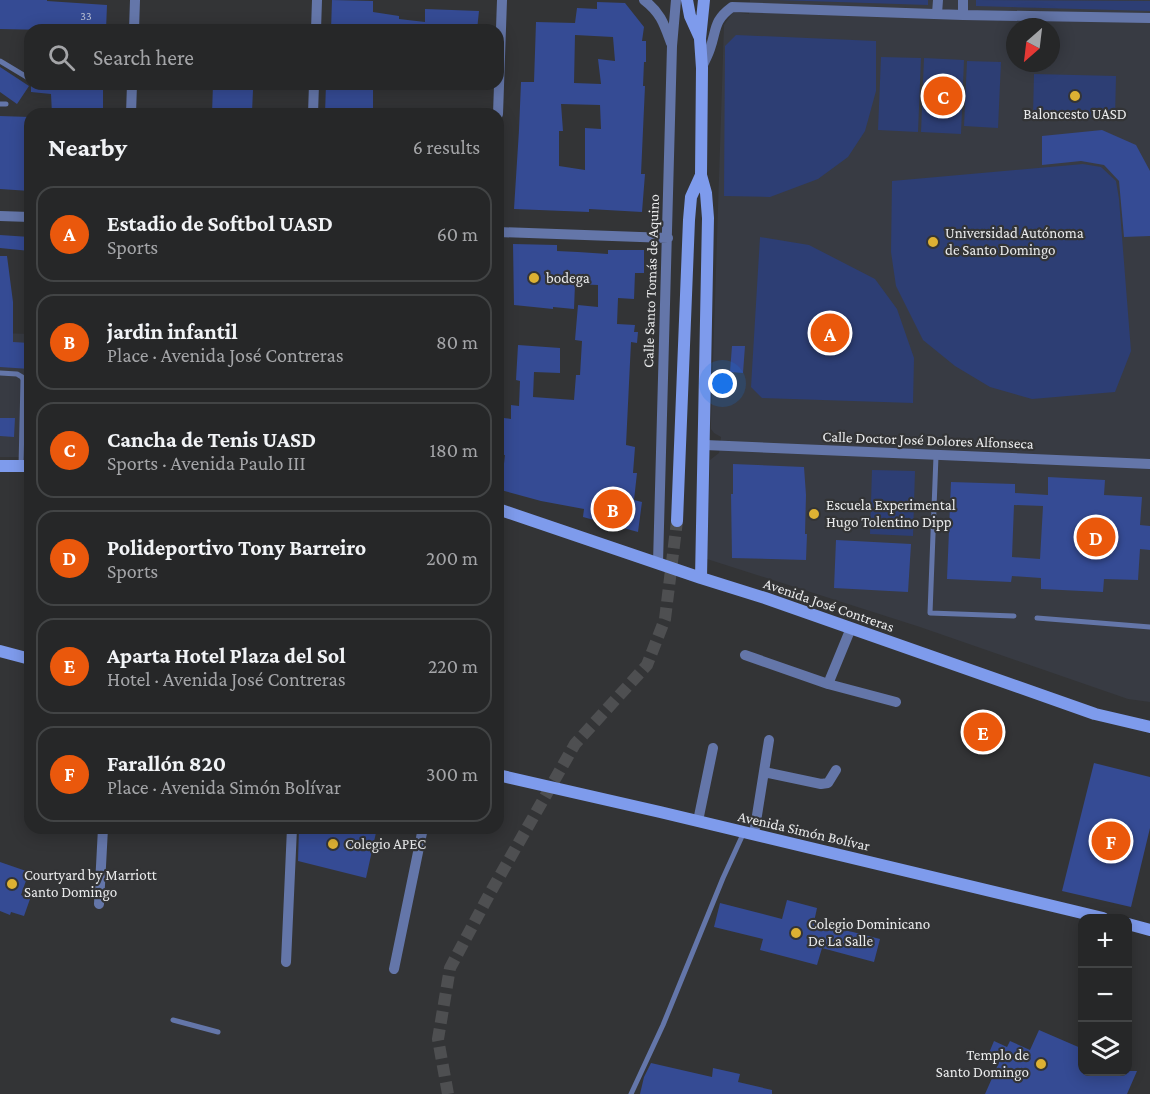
<!DOCTYPE html>
<meta charset="utf-8">
<style>
body{margin:0;font-family:"Crimson Pro",serif;background:#323334;color:#f1f3f6}
.controls{position:absolute;right:18px;bottom:18px;display:grid;overflow:hidden;border-radius:12px;box-shadow:0 3px 15px #0003}
.controls button{width:54px;height:54px;display:grid;place-items:center;padding:0;border:0;border-bottom:2px solid #424445;background:#262728;color:#f1f3f6;font:30px sans-serif}
.compass{position:absolute;left:1006px;top:18px;width:54px;height:54px;border-radius:50%;background:#262728;box-shadow:0 3px 15px #0003;rotate:208deg}
.you{position:absolute;left:723px;top:384px;width:21px;height:21px;margin:-15px;border:4px solid #fff;border-radius:50%;background:#1a73e8;box-shadow:0 0 0 9px #1a73e833}
.badge{display:grid;place-items:center;width:39px;height:39px;border-radius:50%;background:#ea580c;color:#fff;font-size:20px;font-weight:700}
.pin{position:absolute;translate:-50% -50%;border:3px solid #fff;box-shadow:0 2px 6px #0006}
.list{margin:0;padding:0;list-style:none}
h2{display:flex;justify-content:space-between;align-items:center;height:78px;margin:0;padding:0 24px;font-size:26px}
h2 small{font-size:20px;font-weight:400;color:#a4a5a8}
.list li{display:grid;grid-template-columns:39px 1fr auto;gap:18px;align-items:center;box-sizing:border-box;height:96px;margin:0 12px 12px;padding:0 12px;border:2px solid #424445;border-radius:18px}
.list b{display:block;font-size:22px;white-space:nowrap}
.list p{margin:0;font-size:20px;white-space:nowrap;color:#a4a5a8}
.list em{font-size:20px;font-style:normal;color:#a4a5a8}
.icon{flex:none;width:33px;height:33px;fill:none;stroke:currentColor;stroke-width:2;stroke-linecap:round;stroke-linejoin:round}
.map{position:relative;flex:none;width:1150px;height:1094px;overflow:hidden}
.search{position:absolute;background:#262728;box-shadow:0 3px 15px #0003;left:24px;top:24px;width:480px;height:66px;display:flex;align-items:center;gap:15px;box-sizing:border-box;padding:0 21px;border-radius:18px;color:#a4a5a8;font-size:22px}
.panel{position:absolute;background:#262728;box-shadow:0 3px 15px #0003;left:24px;top:108px;width:480px;height:726px;border-radius:18px}
.map>svg:first-child{display:block}
.built{fill:#383b43;fill-rule:evenodd}
.green{fill:#2d3e74}
.building{fill:#354b94;fill-rule:evenodd}
.lines{fill:none;stroke-linecap:round;stroke-linejoin:round}
.secondary-tunnel{stroke:#4e4f51;stroke-width:12;stroke-dasharray:12 6;stroke-linecap:butt}
.lane{stroke:#6476a9;stroke-width:5}
.street{stroke:#6476a9;stroke-width:10}
.secondary{stroke:#7e9bec;stroke-width:12}
.poi-dot{fill:#ddb133;stroke:#333436;stroke-width:2}
.labels{text-anchor:middle;dominant-baseline:central;stroke-width:4.5;stroke-linejoin:round;paint-order:stroke}
.number-label{font-size:12px;fill:#bdc3d6}
.poi-label{font-size:15px;fill:#eaebec;stroke:#333436;text-anchor:start}
.street-label{font-size:15px;fill:#eaebec;stroke:#333436}
</style>
<div class="map">
<svg width="1150" height="1094" viewBox="0 0 1150 1094">
<rect width="100%" height="100%" fill="#333436"/>
<path class="built" d="M 750,0 L 1150,0 L 1150,702 L 1128,699 L 920,627 L 707,559 L 710,460 L 719,453 L 721,437 L 714,433 L 711,429 L 711,422 L 724,25 L 733,12 L 749,14 ZM 1015,27 L 1051,27 L 1051,63 L 1015,63 Z
M 0,333 L 30,334 L 30,457 L 0,457 Z"/>
<path class="green" d="M 777,0 L 928,0 L 928,5 Z
M 976,0 L 1150,1 L 1150,11 L 976,6 Z
M 736,35 L 876,41 L 876,91 L 865,131 L 848,157 L 818,179 L 770,197 L 724,196 L 725,46 Z
M 881,57 L 921,58 L 918,132 L 878,130 Z
M 924,58 L 964,60 L 961,134 L 921,132 Z
M 967,61 L 1001,62 L 998,128 L 964,126 Z
M 1034,74 L 1116,76 L 1115,118 L 1033,116 Z
M 1083,164 L 1101,167 L 1116,181 L 1119,199 L 1131,351 L 1115,392 L 1032,399 L 990,387 L 955,366 L 923,340 L 896,286 L 891,252 L 892,181 Z
M 760,237 L 809,245 L 875,279 L 897,309 L 914,358 L 913,403 L 762,398 L 751,387 Z
M 872,470 L 915,471 L 913,536 L 870,534 Z"/>
<path class="building" d="M 0,0 L 47,0 L 47,1 L 107,5 L 106,30 L 76,30 L 76,27 L 47,26 L 47,30 L 0,29 Z
M 332,0 L 373,1 L 373,12 L 399,16 L 399,19 L 425,22 L 425,9 L 479,11 L 477,30 L 331,30 Z
M 597,2 L 625,3 L 644,27 L 642,41 L 646,41 L 646,62 L 644,62 L 643,86 L 645,86 L 641,174 L 645,174 L 642,212 L 589,209 L 589,212 L 514,209 L 519,130 L 521,82 L 534,82 L 536,22 L 575,23 L 577,8 L 597,9 ZM 575,35 L 613,37 L 615,61 L 598,59 L 601,84 L 574,83 ZM 561,104 L 600,105 L 601,129 L 585,128 L 585,170 L 559,166 L 559,131 L 563,131 Z
M 0,67 L 29,86 L 17,104 L 0,92 Z
M 31,84 L 103,84 L 103,114 L 52,114 L 51,94 L 31,92 Z
M 213,84 L 244,84 L 244,88 L 253,90 L 252,112 L 242,112 L 242,114 L 212,114 Z
M 326,84 L 373,84 L 373,114 L 325,114 Z
M 0,116 L 30,117 L 30,191 L 0,189 Z
M 1102,130 L 1136,145 L 1150,171 L 1150,236 L 1124,237 L 1119,181 L 1104,165 L 1081,161 L 1042,165 L 1042,136 Z
M 0,235 L 30,237 L 30,251 L 0,248 Z
M 513,244 L 557,245 L 557,251 L 578,252 L 608,254 L 608,250 L 644,250 L 644,273 L 635,273 L 634,299 L 618,298 L 617,324 L 635,325 L 634,332 L 638,332 L 637,343 L 631,342 L 626,445 L 635,447 L 633,473 L 637,473 L 634,500 L 642,502 L 638,532 L 583,517 L 584,509 L 541,501 L 501,490 L 505,455 L 502,455 L 504,418 L 511,419 L 511,405 L 519,406 L 520,381 L 516,380 L 518,345 L 560,348 L 560,373 L 534,372 L 533,397 L 574,400 L 576,375 L 580,375 L 582,341 L 575,340 L 578,305 L 598,307 L 598,285 L 575,284 L 574,309 L 553,307 L 553,309 L 514,305 Z
M 0,256 L 7,256 L 13,302 L 13,342 L 30,343 L 30,369 L 0,367 Z
M 732,346 L 745,346 L 743,373 L 730,372 Z
M 0,418 L 15,418 L 14,437 L 0,436 Z
M 733,464 L 804,467 L 806,495 L 805,534 L 807,534 L 806,560 L 732,558 L 731,494 L 733,494 Z
M 1048,477 L 1105,480 L 1104,495 L 1142,497 L 1140,525 L 1150,526 L 1150,550 L 1140,549 L 1138,580 L 1104,579 L 1103,592 L 1041,589 L 1041,578 L 1012,576 L 1011,582 L 947,579 L 951,482 L 1015,484 L 1015,493 L 1048,495 ZM 1014,505 L 1043,506 L 1040,559 L 1012,557 Z
M 836,540 L 911,544 L 908,592 L 834,588 Z
M 1094,763 L 1150,777 L 1150,828 L 1131,907 L 1062,891 Z
M 299,828 L 377,828 L 366,878 L 298,861 Z
M 0,862 L 29,872 L 21,895 L 30,899 L 24,916 L 11,912 L 10,915 L 0,911 Z
M 787,900 L 817,908 L 814,922 L 880,939 L 874,962 L 822,948 L 817,965 L 760,950 L 763,939 L 714,927 L 720,903 L 782,919 Z
M 1039,1030 L 1083,1049 L 1083,1071 L 1137,1071 L 1127,1094 L 985,1094 L 1001,1058 L 989,1053 L 994,1041 L 1007,1047 L 1010,1041 L 1030,1050 Z
M 651,1063 L 712,1077 L 713,1068 L 740,1074 L 738,1082 L 772,1090 L 772,1094 L 640,1094 L 644,1077 Z"/>
<g class="lines">
<path class="secondary-tunnel" d="M 448,1094 L 438,1039 L 450,968 L 490,893 L 575,744 L 647,665 L 665,619 L 677,521"/>
<path class="lane" d="M 0,61 L 30,79
M 0,104 L 6,104
M 0,373 L 17,374 L 22,377 L 23,380 L 21,466
M 936,456 L 930,613 L 1014,616
M 1037,618 L 1150,627
M 173,1020 L 218,1032
M 631,1094 L 663,1025 L 723,878 L 744,832"/>
<path class="street" d="M 644,0 C 661,13 664,24 671,43
M 937,14 L 938,0
M 963,15 L 963,0
M 134,30 L 135,0
M 316,30 L 317,0
M 702,67 C 705,61 708,55 710,49 C 717,29 713,21 732,7 L 963,15 L 1150,18
M 131,114 L 132,84
M 313,114 L 314,84
M 498,114 L 502,0
M 0,216 L 30,217
M 498,232 L 668,238
M 705,445 L 1150,464
M 658,563 L 672,46 L 676,0
M 745,655 L 828,684 L 851,628
M 828,684 L 896,702
M 764,772 L 821,784 L 828,783 L 836,770
M 698,821 L 713,748
M 754,834 L 769,740
M 99,904 L 103,828
M 286,962 L 292,828
M 394,969 L 423,828"/>
<path class="secondary" d="M 687,0 L 690,16 L 700,38
M 0,466 L 30,466
M 498,509 L 701,578 L 765,598 L 1095,714 L 1150,727
M 677,521 L 689,220 L 691,197 L 701,175
M 701,578 L 708,218 L 706,193 L 701,175 L 702,68 L 700,39 L 704,0
M 0,651 L 30,659
M 498,775 L 660,812 L 1103,918
M 1128,924 L 1150,930"/>
</g>
<g class="poi-dot">
<circle cx="1075" cy="96" r="6"/>
<circle cx="933" cy="242" r="6"/>
<circle cx="534" cy="278" r="6"/>
<circle cx="814" cy="514" r="6"/>
<circle cx="333" cy="844" r="6"/>
<circle cx="12" cy="884" r="6"/>
<circle cx="796" cy="933" r="6"/>
<circle cx="1041" cy="1064" r="6"/>
</g>
<g class="labels">
<g class="number-label">
<text x="86" y="16">33</text>
</g>
<g class="poi-label">
<text x="1075" y="114" text-anchor="middle">Baloncesto UASD</text>
<text x="945" y="233">Universidad Autónoma<tspan x="945" dy="17">de Santo Domingo</tspan></text>
<text x="546" y="278">bodega</text>
<text x="826" y="505">Escuela Experimental<tspan x="826" dy="17">Hugo Tolentino Dipp</tspan></text>
<text x="345" y="844">Colegio APEC</text>
<text x="24" y="875">Courtyard by Marriott<tspan x="24" dy="17">Santo Domingo</tspan></text>
<text x="808" y="924">Colegio Dominicano<tspan x="808" dy="17">De La Salle</tspan></text>
<text x="1029" y="1055" text-anchor="end">Templo de<tspan x="1029" dy="17">Santo Domingo</tspan></text>
</g>
<g class="street-label">
<text transform="translate(651 281) rotate(-88)">Calle Santo Tomás de Aquino</text>
<text transform="translate(928 440) rotate(2)">Calle Doctor José Dolores Alfonseca</text>
<text transform="translate(829 605) rotate(19)">Avenida José Contreras</text>
<text transform="translate(804 831) rotate(13)">Avenida Simón Bolívar</text>
</g>
</g>
</svg>
<div class="controls">
<button>+</button>
<button>−</button>
<button><svg class="icon" aria-label="layers" viewBox="0 0 24 24"><path d="M12 4l9 5-9 5-9-5zM3 14l9 5 9-5"/></svg></button>
</div>
<svg class="compass" viewBox="-18 -18 36 36"><path d="M0-13l5 13h-10z" fill="#e53935"/><path d="M0 13l5-13h-10z" fill="#a4a5a8"/></svg>
<div class="you"></div>
<div class="pin badge" style="left:830px;top:333px">A</div>
<div class="pin badge" style="left:613px;top:509px">B</div>
<div class="pin badge" style="left:943px;top:96px">C</div>
<div class="pin badge" style="left:1096px;top:537px">D</div>
<div class="pin badge" style="left:983px;top:732px">E</div>
<div class="pin badge" style="left:1111px;top:841px">F</div>
<div class="search"><svg class="icon" aria-label="search" viewBox="0 0 24 24"><circle cx="10" cy="10" r="6"/><path d="M15 15l6 6"/></svg>Search here</div>
<section class="panel">
<h2>Nearby<small>6 results</small></h2>
<ul class="list">
<li><span class="badge">A</span><div><b>Estadio de Softbol UASD</b><p>Sports</p></div><em>60 m</em></li>
<li><span class="badge">B</span><div><b>jardin infantil</b><p>Place · Avenida José Contreras</p></div><em>80 m</em></li>
<li><span class="badge">C</span><div><b>Cancha de Tenis UASD</b><p>Sports · Avenida Paulo III</p></div><em>180 m</em></li>
<li><span class="badge">D</span><div><b>Polideportivo Tony Barreiro</b><p>Sports</p></div><em>200 m</em></li>
<li><span class="badge">E</span><div><b>Aparta Hotel Plaza del Sol</b><p>Hotel · Avenida José Contreras</p></div><em>220 m</em></li>
<li><span class="badge">F</span><div><b>Farallón 820</b><p>Place · Avenida Simón Bolívar</p></div><em>300 m</em></li>
</ul>
</section>
</div>
